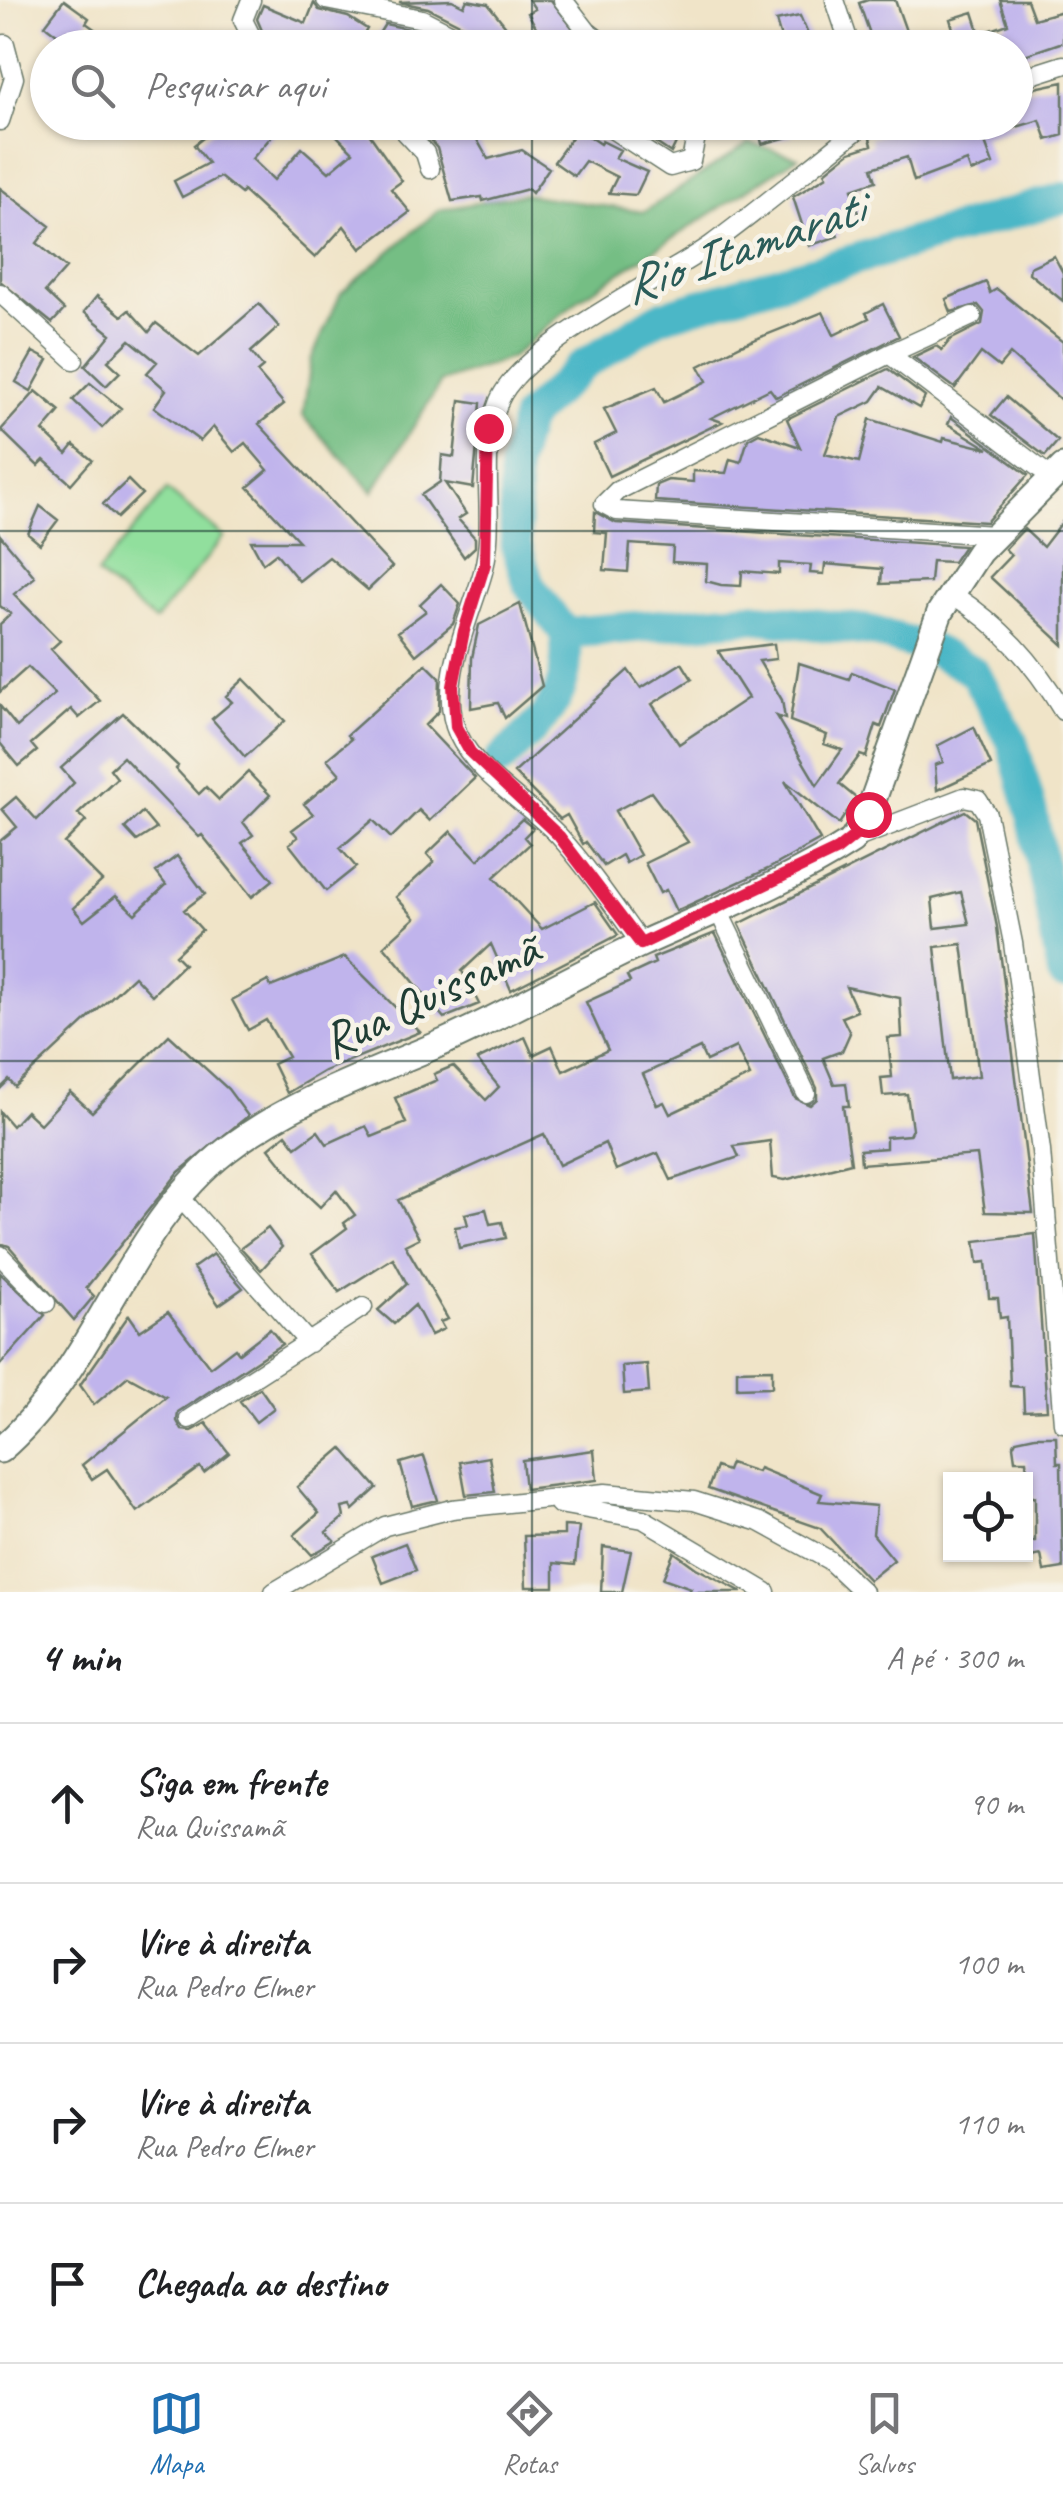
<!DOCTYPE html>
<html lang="pt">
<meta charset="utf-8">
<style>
body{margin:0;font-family:Caveat,sans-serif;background:#f6f6f6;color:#202124}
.controls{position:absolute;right:30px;bottom:30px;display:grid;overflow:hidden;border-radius:0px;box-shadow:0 2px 8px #0004}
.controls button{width:90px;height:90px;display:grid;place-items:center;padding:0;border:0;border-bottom:2px solid #e0e0e0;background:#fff;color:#202124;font:50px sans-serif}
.stop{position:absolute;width:30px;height:30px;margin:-22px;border:8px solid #e11d48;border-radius:50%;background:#fff}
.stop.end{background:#e11d48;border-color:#fff;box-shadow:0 2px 10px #0008}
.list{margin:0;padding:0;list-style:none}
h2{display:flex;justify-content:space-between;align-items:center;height:130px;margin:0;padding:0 40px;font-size:42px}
h2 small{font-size:32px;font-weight:400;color:#757577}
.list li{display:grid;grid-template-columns:65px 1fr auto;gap:30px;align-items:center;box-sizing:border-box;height:160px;padding:0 40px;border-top:2px solid #e0e0e0}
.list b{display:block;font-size:38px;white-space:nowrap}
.list p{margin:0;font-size:32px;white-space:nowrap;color:#757577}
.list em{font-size:32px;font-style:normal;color:#757577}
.icon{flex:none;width:55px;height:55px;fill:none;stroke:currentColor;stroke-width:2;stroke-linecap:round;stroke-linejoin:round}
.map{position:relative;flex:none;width:1063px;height:1592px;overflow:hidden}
.search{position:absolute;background:#fff;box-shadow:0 2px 8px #0004;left:30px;right:30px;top:30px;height:110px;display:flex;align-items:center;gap:25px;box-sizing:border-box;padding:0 35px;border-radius:55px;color:#757577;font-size:38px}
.sheet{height:770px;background:#fff}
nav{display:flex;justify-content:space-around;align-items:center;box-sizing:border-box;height:140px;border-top:2px solid #e0e0e0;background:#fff;font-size:28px;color:#757577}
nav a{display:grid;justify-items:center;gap:5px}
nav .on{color:#1f6fb2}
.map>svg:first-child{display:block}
.green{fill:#91df9d;stroke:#588e68;stroke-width:2.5}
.forest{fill:#74be84;stroke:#4a7e5c;stroke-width:2.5}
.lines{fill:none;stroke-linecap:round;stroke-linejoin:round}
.river{stroke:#4bb7c7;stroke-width:32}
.building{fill:#c0b4ec;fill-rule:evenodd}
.street-casing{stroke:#687768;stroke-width:21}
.secondary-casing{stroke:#687768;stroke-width:29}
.street{stroke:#fff;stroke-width:18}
.secondary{stroke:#fff;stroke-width:25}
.route{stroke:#e11d48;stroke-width:12}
.grid{fill:none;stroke:#1f3d34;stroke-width:2.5;stroke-opacity:0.55}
.labels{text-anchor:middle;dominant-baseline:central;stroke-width:9;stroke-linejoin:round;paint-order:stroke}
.street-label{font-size:50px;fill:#1f3d34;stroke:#f7f3e8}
.water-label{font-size:52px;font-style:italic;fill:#2a5c59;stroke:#f7f3e8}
</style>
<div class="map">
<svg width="1063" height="1592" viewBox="0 0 1063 1592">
<rect width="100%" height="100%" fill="#f7f3e8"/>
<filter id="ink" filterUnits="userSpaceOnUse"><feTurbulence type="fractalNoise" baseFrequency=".01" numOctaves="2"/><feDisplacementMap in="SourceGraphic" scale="20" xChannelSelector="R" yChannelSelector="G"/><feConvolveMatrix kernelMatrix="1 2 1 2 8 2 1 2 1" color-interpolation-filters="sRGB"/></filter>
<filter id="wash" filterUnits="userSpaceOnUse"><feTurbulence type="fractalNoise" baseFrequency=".0048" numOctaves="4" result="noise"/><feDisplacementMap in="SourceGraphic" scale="40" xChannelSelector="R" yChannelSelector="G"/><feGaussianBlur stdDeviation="2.25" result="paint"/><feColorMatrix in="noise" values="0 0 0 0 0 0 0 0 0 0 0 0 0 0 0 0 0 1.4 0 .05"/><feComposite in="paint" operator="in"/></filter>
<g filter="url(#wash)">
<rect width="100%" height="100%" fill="#f0e4c8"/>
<path class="green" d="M 167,490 L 224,537 L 155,621 L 97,574 Z"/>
<path class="forest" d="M 749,143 L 798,157 L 579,299 L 511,358 L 441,382 L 373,492 L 303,416 L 311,360 L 341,293 L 439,210 L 523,194 L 644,212 Z"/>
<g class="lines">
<path class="river" d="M 1063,198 L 659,317 L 582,366 L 527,418 L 514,467 L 516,545 L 529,585 L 565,633 L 751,617 L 871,631 L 929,648 L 974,672 L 1012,741 L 1032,813 L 1063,974
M 500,761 C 544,718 573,699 565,633"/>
</g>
<g id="blocks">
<path class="building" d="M 64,0 L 89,18 L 86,23 L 121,48 L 87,48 L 74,39 L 70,44 L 45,25 Z
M 452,0 L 464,6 L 467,0 L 488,4 L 523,48 L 493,48 L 485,37 L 428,8 L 399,2 Z
M 529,0 L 551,0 L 588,48 L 548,48 L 528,13 L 535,9 Z
M 868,0 L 895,0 L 912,48 L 875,48 L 859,3 Z
M 1000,0 L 1027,0 L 1034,19 L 1063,11 L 1063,42 L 1016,58 L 1016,48 L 926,48 L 955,35 L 950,19 L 973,12 L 980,34 L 1008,24 Z
M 314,3 L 319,10 L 348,17 L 367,29 L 356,48 L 340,48 L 328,40 L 323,48 L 299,48 L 263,33 L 257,19 L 263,5 L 306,23 Z
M 800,16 L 814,48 L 784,48 L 776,21 Z
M 385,24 L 418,31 L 445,45 L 370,48 Z
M 1063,82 L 1063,135 L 1047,140 L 1040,120 L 983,137 L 993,164 L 971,172 L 967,161 L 914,181 L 907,157 L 872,168 L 876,181 L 852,189 L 859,213 L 833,221 L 838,236 L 809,246 L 793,197 L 827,176 L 825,172 L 850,152 L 872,145 L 870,138 L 916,122 L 948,122 L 950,128 L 967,122 L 1016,122 L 1016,92 Z
M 224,122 L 284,122 L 252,159 L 274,180 L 302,148 L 329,172 L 353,152 L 335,134 L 346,122 L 382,122 L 370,135 L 402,181 L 391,189 L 410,212 L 361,249 L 344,226 L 315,258 L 243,191 L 241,194 L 220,177 L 182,197 L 174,181 L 208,163 L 194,145 Z
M 414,122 L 467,122 L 488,159 L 522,150 L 549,168 L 532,193 L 528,189 L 483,201 L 482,197 L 452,201 L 437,148 Z
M 625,122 L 686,122 L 671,153 Z
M 757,122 L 789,122 L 792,136 L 762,144 Z
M 578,129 L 600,144 L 602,141 L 620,150 L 615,158 L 647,172 L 636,195 L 609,193 L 617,177 L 585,161 L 574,176 L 554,162 Z
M 0,188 L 50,226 L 37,243 L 66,268 L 45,292 L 64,310 L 52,323 L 0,281 Z
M 1054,256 L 1063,273 L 1063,301 L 1029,273 L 1030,267 Z
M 986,282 L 990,293 L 997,289 L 1063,342 L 1063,402 L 1010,354 L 999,367 L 981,353 L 955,388 L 913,357 L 936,346 L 942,350 L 950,340 L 982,324 L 984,312 L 978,305 L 951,312 L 946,299 Z
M 97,296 L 122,316 L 129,310 L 149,332 L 156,323 L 199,356 L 259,304 L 279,327 L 251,352 L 263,367 L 257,372 L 284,404 L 259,424 L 392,567 L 368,590 L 329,557 L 299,581 L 276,553 L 263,563 L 251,541 L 299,541 L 248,487 L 268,470 L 245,443 L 234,452 L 213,427 L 200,441 L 154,407 L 166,390 L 147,373 L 157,362 L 130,340 L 108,361 L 120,372 L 106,386 L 85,366 L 111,334 L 84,312 Z
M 883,304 L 899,336 L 776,397 L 770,389 L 711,418 L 722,422 L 609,476 L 594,444 L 616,433 L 604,409 L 656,387 L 664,402 L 707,381 L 699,366 L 741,345 L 823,312 L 834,335 L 869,318 L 866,313 Z
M 33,352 L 48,360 L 31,391 L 16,382 Z
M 888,369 L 925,397 L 919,408 L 882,387 L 872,401 L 839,417 L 825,454 L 859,462 L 870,419 L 943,442 L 944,438 L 989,449 L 948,424 L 951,417 L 1028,475 L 986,522 L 655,501 L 656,485 L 668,480 L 693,482 L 693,471 L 726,473 L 730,459 L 741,462 L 748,439 L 759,433 L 800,447 L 787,419 Z
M 90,383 L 121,408 L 102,428 L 73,400 Z
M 36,391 L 60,411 L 43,431 L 67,454 L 74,445 L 92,460 L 71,484 L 44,460 L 38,466 L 1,430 Z
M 1006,397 L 1058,441 L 1045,456 L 991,415 Z
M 460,400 L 481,403 L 473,488 L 445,483 L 466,514 L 458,519 L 475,538 L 475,547 L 464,557 L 421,495 L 440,482 L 442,455 L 454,457 Z
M 128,480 L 142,494 L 117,518 L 103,504 Z
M 40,506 L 58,520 L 40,544 L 28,534 Z
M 595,512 L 616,523 L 964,546 L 953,562 L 932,561 L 930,582 L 881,584 L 882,569 L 825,564 L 824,574 L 810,573 L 811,565 L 779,563 L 779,574 L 742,571 L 741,586 L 721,585 L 706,581 L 707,564 L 672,562 L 673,547 L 630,544 L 628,572 L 604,570 L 607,533 L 594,532 Z
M 1063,521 L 1063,645 L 990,577 L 1011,555 L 1005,549 L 1024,529 L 1043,547 Z
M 0,535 L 35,577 L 14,594 L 60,641 L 51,649 L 100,701 L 79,718 L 71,709 L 31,744 L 37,751 L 19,766 L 0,743 L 0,706 L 17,727 L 55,694 L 28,667 L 0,692 L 0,624 L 11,614 L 0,606 Z
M 441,584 L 460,604 L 453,624 L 416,655 L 398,632 L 426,611 L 420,604 Z
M 520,604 L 542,686 L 505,718 L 498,703 L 471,708 L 472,658 L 479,625 Z
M 774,644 L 776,659 L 759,661 L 782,700 L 785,719 L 776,716 L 817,785 L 842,750 L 824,744 L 827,735 L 790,721 L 799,663 L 849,679 L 852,672 L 895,689 L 881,727 L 876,725 L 866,757 L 860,755 L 839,784 L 856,798 L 839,824 L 785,781 L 820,840 L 768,869 L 676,911 L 666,890 L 660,893 L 645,863 L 688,842 L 651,792 L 615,811 L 640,855 L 626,863 L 622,855 L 604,866 L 586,842 L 583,844 L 567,815 L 560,819 L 514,773 L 628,670 L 641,688 L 682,663 L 692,679 L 652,704 L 679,744 L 748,698 L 718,651 Z
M 426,664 L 440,678 L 439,711 L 425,725 L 475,778 L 430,821 L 419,810 L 391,838 L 373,820 L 340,848 L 356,867 L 326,891 L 289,844 L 298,837 L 292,830 L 313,814 L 304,804 L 340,774 L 327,759 L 351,739 L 347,735 Z
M 244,679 L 285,721 L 245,757 L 212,719 L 232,702 L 226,696 Z
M 123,713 L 178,766 L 176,769 L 199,794 L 206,787 L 219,800 L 248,772 L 270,795 L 243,822 L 253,835 L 242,843 L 273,880 L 252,897 L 202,835 L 199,837 L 123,757 L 110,769 L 117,778 L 78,814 L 86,821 L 64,843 L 102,881 L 73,908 L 84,921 L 116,896 L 135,914 L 166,885 L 156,872 L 177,856 L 205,894 L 184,910 L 202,930 L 175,955 L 184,964 L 152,995 L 134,976 L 15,1087 L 9,1080 L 0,1089 L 0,841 L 17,827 L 2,809 L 16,797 L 37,820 L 74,783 L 61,768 Z
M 974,727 L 991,765 L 937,790 L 935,765 L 943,762 L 937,746 Z
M 965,811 L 975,819 L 997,927 L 1033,1213 L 985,1212 L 977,1155 L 861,1164 L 860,1150 L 886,1148 L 886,1137 L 909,1135 L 912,1129 L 907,1094 L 883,1096 L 881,1078 L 892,1077 L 888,1038 L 902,1037 L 900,998 L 846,987 L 857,1011 L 842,1017 L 850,1033 L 842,1051 L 823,1058 L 834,1084 L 846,1083 L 849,1106 L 843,1106 L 851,1163 L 785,1180 L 773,1178 L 770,1141 L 734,1146 L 739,1157 L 671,1180 L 658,1153 L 616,1170 L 605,1143 L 559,1165 L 544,1134 L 398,1200 L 419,1238 L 405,1245 L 448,1319 L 440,1322 L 444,1329 L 431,1335 L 415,1305 L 394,1324 L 378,1310 L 407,1284 L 393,1258 L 339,1292 L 312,1254 L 347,1228 L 344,1223 L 355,1215 L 336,1190 L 320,1207 L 305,1193 L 269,1148 L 286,1134 L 296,1147 L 318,1131 L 327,1144 L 366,1126 L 372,1137 L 406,1123 L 395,1098 L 437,1080 L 434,1074 L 453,1066 L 486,1100 L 499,1087 L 477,1060 L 525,1037 L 533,1055 L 552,1046 L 563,1071 L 608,1050 L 586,1002 L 630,982 L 627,976 L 655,963 L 653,958 L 715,933 L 795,1098 L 810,1105 L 817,1099 L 817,1088 L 739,924 ZM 961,892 L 969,924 L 935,928 L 932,899 ZM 962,944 L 979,1076 L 950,1080 L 935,947 ZM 736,1047 L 750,1076 L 670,1114 L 664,1102 L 657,1105 L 643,1074 L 700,1048 L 706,1061 Z
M 142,812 L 156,829 L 137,841 L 125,828 Z
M 522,819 L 533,828 L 524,837 L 530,844 L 494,877 L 542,929 L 595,902 L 618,935 L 511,990 L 491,944 L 462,971 L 479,1004 L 444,1018 L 384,946 L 415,918 L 396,897 L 434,862 L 427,854 L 451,831 L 478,860 Z
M 345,957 L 420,1032 L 324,1071 L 287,1093 L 273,1064 L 288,1057 L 266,1020 L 248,1030 L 232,1000 L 268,981 L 271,987 Z
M 169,1035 L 228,1089 L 248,1116 L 179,1172 L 86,1288 L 94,1296 L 74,1320 L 9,1246 L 0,1243 L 0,1112 L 12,1126 L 26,1111 L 40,1124 L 70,1092 L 92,1112 Z
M 486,1209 L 490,1224 L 502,1222 L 506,1238 L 459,1248 L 455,1227 L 468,1225 L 465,1214 Z
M 268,1228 L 282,1247 L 261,1270 L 241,1248 Z
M 1035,1234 L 1047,1410 L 1024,1411 L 1023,1387 L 1010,1386 L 1007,1317 L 1000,1318 L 998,1298 L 989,1298 L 986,1262 L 978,1263 L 975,1241 Z
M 213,1254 L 243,1288 L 219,1305 L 193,1268 Z
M 0,1273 L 45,1315 L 0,1365 Z
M 168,1312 L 210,1367 L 235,1348 L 239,1353 L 270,1329 L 282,1344 L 178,1412 L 177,1421 L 182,1430 L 191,1431 L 206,1423 L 229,1453 L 204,1473 L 200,1467 L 137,1512 L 107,1469 L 92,1479 L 82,1465 L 166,1397 L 128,1376 L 94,1405 L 80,1385 L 129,1315 L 140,1331 Z
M 647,1364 L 649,1392 L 624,1394 L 622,1366 Z
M 772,1369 L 772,1387 L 737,1388 L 737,1370 Z
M 260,1388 L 274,1408 L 256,1422 L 240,1401 Z
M 1035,1436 L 1056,1436 L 1057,1463 L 1061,1463 L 1063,1568 L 1044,1571 L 1041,1555 L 1026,1558 L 1026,1543 L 1035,1541 L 1035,1497 L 1029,1497 L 1026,1460 L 1015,1460 L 1013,1446 L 1016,1440 Z
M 342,1448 L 377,1488 L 353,1510 L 351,1506 L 342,1508 L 344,1517 L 326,1532 L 335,1541 L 312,1555 L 294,1535 L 319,1513 L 297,1487 Z
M 594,1450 L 597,1480 L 525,1489 L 522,1460 Z
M 424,1456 L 438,1500 L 412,1506 L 400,1463 Z
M 489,1457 L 495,1492 L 466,1495 L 460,1462 Z
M 730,1463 L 757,1472 L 759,1468 L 822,1494 L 819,1501 L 876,1506 L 873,1534 L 894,1560 L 869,1580 L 820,1528 L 708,1489 L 716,1467 L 727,1471 Z
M 564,1526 L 579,1527 L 575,1565 L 554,1563 L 554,1587 L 526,1587 L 524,1536 L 564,1535 Z
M 405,1543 L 416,1570 L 383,1583 L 372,1556 Z
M 603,1547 L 631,1551 L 622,1592 L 601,1592 Z
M 674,1552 L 696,1568 L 742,1592 L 689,1592 L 691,1588 L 663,1578 Z"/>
</g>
</g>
<g filter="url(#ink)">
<use href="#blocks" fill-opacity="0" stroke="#687768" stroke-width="2.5"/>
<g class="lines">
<defs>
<path id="street" d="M 251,0 L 243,20 L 254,42 L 266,48
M 326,0 L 422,19 L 479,48
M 563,0 L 587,31 L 609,48
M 835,0 L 851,48
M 1016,80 L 1063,65
M 0,121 L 14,78 L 5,44
M 396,122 L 425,153 L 430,169
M 601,122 L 670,167 L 691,161 L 699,122
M 0,293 L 74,360
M 889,354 L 972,316
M 995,535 L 617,511 L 604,504 L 617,491 L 889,354 L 1051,477
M 952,594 C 1001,626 1033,661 1063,711
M 852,840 L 964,797 L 978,800 L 987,814 L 1013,943 L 1041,1151 L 1063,1423
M 718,910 L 806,1093
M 641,944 C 615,908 589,869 559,836 C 528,803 477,775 458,734 C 436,686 470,619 483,572 C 498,515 476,457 499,401 C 523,345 660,281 711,245 C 762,208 810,167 860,128 L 861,122
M 178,1195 L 309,1343
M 0,1255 L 46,1303
M 189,1419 L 363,1307
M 559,1504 L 643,1519 L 766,1592
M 274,1592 L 385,1526 L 452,1509 L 605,1493 L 694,1501 L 760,1522 L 829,1560 L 863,1592"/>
<path id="secondary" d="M 0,1450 C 98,1366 125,1229 227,1150 C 292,1100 370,1074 444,1042 C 511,1012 575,975 641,944 C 712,912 787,883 852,841 L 868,814 L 940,612 L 979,552 L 1063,467"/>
</defs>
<use href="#street" class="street-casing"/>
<use href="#secondary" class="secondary-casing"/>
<use href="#street" class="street"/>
<use href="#secondary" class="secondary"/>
</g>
</g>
<g class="lines" filter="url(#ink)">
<path class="route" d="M 488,428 L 485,564 L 464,631 L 453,686 L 456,727 L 470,752 L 559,836 L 641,944 L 837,850 L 862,830 L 868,814"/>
</g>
<path class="grid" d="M 532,0 L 532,48M 532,122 L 532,1592M 0,531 L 1063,531M 0,1061 L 1063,1061"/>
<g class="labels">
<g class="street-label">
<text transform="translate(430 995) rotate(-25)">Rua Quissamã</text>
</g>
<g class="water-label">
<text transform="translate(743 247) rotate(-19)">Rio Itamarati</text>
</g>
</g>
</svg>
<div class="controls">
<button><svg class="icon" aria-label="locate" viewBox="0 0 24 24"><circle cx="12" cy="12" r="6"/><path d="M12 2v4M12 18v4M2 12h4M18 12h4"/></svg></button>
</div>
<div class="stop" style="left:868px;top:814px"></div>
<div class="stop end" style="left:488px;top:428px"></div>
<div class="search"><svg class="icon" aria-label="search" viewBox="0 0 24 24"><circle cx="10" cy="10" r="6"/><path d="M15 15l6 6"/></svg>Pesquisar aqui</div>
</div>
<section class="sheet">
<h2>4 min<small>A pé · 300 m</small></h2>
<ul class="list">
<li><svg class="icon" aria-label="ahead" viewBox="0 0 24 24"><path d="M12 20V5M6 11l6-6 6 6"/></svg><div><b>Siga em frente</b><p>Rua Quissamã</p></div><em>90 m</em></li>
<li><svg class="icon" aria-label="right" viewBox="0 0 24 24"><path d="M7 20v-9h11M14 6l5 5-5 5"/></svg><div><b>Vire à direita</b><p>Rua Pedro Elmer</p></div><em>100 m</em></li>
<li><svg class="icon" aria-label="right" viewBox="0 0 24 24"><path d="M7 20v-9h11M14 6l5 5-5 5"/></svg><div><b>Vire à direita</b><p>Rua Pedro Elmer</p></div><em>110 m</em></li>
<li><svg class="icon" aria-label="arrive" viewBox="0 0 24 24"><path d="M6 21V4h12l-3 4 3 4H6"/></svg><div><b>Chegada ao destino</b></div></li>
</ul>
</section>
<nav>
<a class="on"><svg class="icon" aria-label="map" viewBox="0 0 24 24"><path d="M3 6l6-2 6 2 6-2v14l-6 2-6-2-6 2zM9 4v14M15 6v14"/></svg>Mapa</a>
<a><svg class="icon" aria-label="directions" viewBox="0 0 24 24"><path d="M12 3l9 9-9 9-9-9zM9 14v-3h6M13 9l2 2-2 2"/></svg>Rotas</a>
<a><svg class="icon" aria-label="saved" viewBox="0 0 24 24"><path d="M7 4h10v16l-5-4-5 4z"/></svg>Salvos</a>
</nav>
